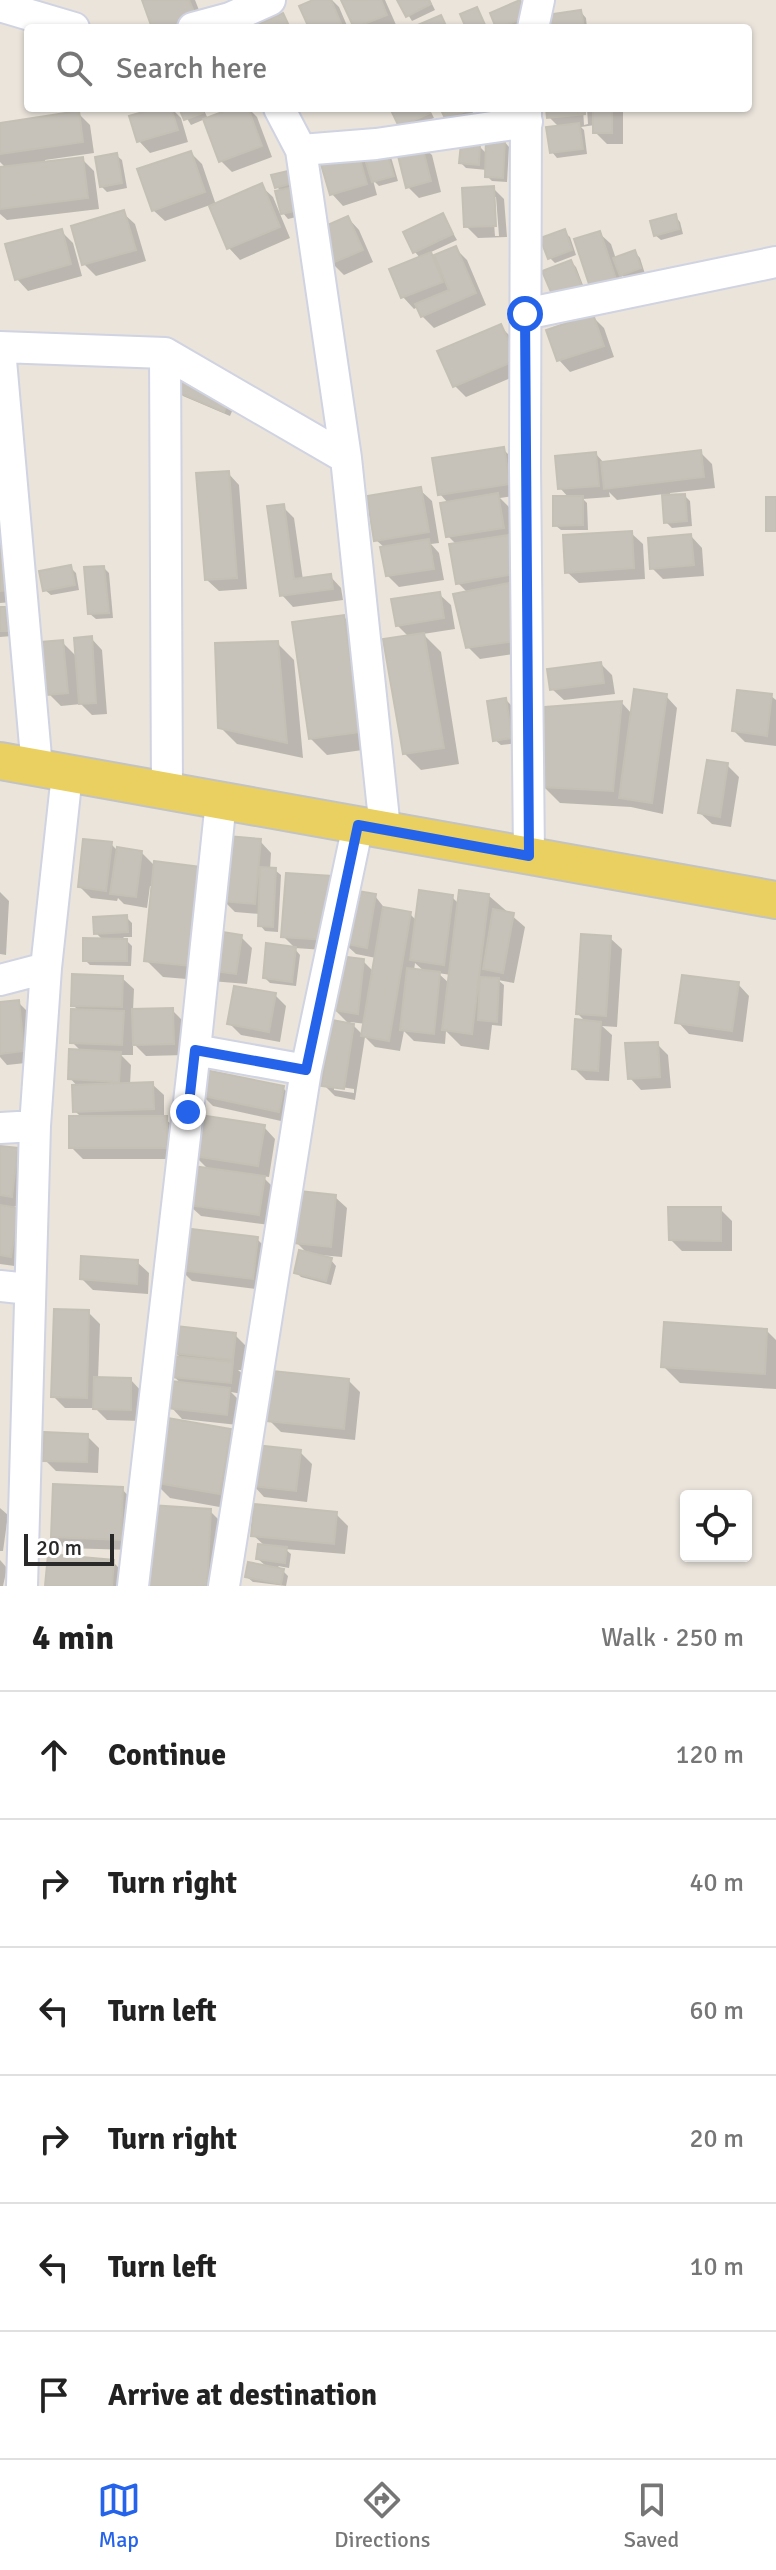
<!DOCTYPE html>
<meta charset="utf-8">
<style>
body{margin:0;font-family:Signika,sans-serif;background:#f6f6f6;color:#222}
.controls{position:absolute;right:24px;bottom:24px;display:grid;overflow:hidden;border-radius:8px;box-shadow:0 2px 6px #0004}
.controls button{width:72px;height:72px;display:grid;place-items:center;padding:0;border:0;border-bottom:2px solid #e0e0e0;background:#fff;color:#222;font:40px sans-serif}
.scale{position:absolute;left:24px;bottom:20px;width:90px;box-sizing:border-box;padding-left:8px;border:4px solid #292929;border-top:0;font-size:22px;line-height:28px;white-space:nowrap;color:#292929;-webkit-text-stroke:6px #fff;paint-order:stroke}
.stop{position:absolute;width:24px;height:24px;margin:-18px;border:6px solid #2563eb;border-radius:50%;background:#fff}
.stop.end{background:#2563eb;border-color:#fff;box-shadow:0 2px 8px #0008}
.list{margin:0;padding:0;list-style:none}
h2{display:flex;justify-content:space-between;align-items:center;height:104px;margin:0;padding:0 32px;font-size:34px}
h2 small{font-size:26px;font-weight:400;color:#767676}
.list li{display:grid;grid-template-columns:52px 1fr auto;gap:24px;align-items:center;box-sizing:border-box;height:128px;padding:0 32px;border-top:2px solid #e0e0e0}
.list b{display:block;font-size:30px;white-space:nowrap}
.list em{font-size:26px;font-style:normal;color:#767676}
.icon{flex:none;width:44px;height:44px;fill:none;stroke:currentColor;stroke-width:2;stroke-linecap:round;stroke-linejoin:round}
.map{position:relative;flex:none;width:776px;height:1586px;overflow:hidden}
.search{position:absolute;background:#fff;box-shadow:0 2px 6px #0004;left:24px;right:24px;top:24px;height:88px;display:flex;align-items:center;gap:20px;box-sizing:border-box;padding:0 28px;border-radius:8px;color:#767676;font-size:30px}
.sheet{height:872px;background:#fff}
nav{display:flex;justify-content:space-around;align-items:center;box-sizing:border-box;height:112px;border-top:2px solid #e0e0e0;background:#fff;font-size:22px;color:#767676}
nav a{display:grid;justify-items:center;gap:4px}
nav .on{color:#2563eb}
.map>svg:first-child{display:block}
.shadow{fill:#0003;fill-rule:evenodd}
.building{fill:#c6c2ba;stroke:#c5c0b5;stroke-width:2}
.lines{fill:none;stroke-linecap:round;stroke-linejoin:round}
.minor-casing{stroke:#d0d3e1;stroke-width:34}
.major-casing{stroke:#c3c3c3;stroke-width:40}
.minor{stroke:#fff;stroke-width:30}
.major{stroke:#e9d061;stroke-width:36}
.route{stroke:#2563eb;stroke-width:10}
</style>
<div class="map">
<svg width="776" height="1586" viewBox="0 0 776 1586">
<rect width="100%" height="100%" fill="#eae4db"/>
<path class="shadow" d="M 144,0 L 195,0 L 206,28 L 154,28 Z
M 317,0 L 332,0 L 339,7 L 348,28 L 311,28 Z
M 343,0 L 385,0 L 397,27 L 356,28 Z
M 399,0 L 430,0 L 435,10 L 412,21 Z
M 581,12 L 586,18 L 587,28 L 550,28 Z
M 492,14 L 531,22 L 518,28 L 498,28 Z
M 136,108 L 203,108 L 208,119 L 238,108 L 248,108 L 257,117 L 272,157 L 232,172 L 221,161 L 205,119 L 191,125 L 181,109 L 173,110 L 181,118 L 188,142 L 150,153 L 139,141 L 142,114 Z
M 392,108 L 429,108 L 434,118 L 406,131 Z
M 443,108 L 471,108 L 474,115 L 453,124 Z
M 548,108 L 583,108 L 584,125 L 588,124 L 587,108 L 623,108 L 623,144 L 607,144 L 595,132 L 595,125 L 581,127 L 584,130 L 587,154 L 557,158 L 552,152 L 559,127 L 549,117 Z
M 78,113 L 90,125 L 94,153 L 45,160 L 45,164 L 82,159 L 94,171 L 99,209 L 7,220 L 0,214 L 0,169 L 6,168 L 0,162 L 0,125 Z
M 504,141 L 509,147 L 507,182 L 492,181 L 487,176 L 487,170 L 466,168 L 461,163 L 479,146 L 488,155 Z
M 420,144 L 432,155 L 441,192 L 419,198 L 408,187 Z
M 356,152 L 366,161 L 386,152 L 391,157 L 398,181 L 379,186 L 373,180 L 377,195 L 343,206 L 332,194 Z
M 191,153 L 202,164 L 216,205 L 261,186 L 273,197 L 290,238 L 240,260 L 229,248 L 210,205 L 165,221 L 153,210 Z
M 116,155 L 122,160 L 127,188 L 107,192 L 102,187 Z
M 300,170 L 309,214 L 288,219 L 283,213 L 282,192 L 277,187 Z
M 493,188 L 504,199 L 507,237 L 478,238 L 466,226 ZM 492,197 L 496,197 L 499,236 L 495,236 Z
M 123,213 L 135,224 L 146,261 L 96,276 L 84,264 Z
M 443,216 L 457,240 L 429,253 L 440,264 L 455,248 L 467,260 L 486,305 L 434,328 L 422,316 L 418,307 L 414,309 L 403,297 L 392,270 L 421,259 L 415,252 Z
M 675,216 L 680,222 L 683,234 L 661,240 L 655,235 Z
M 348,218 L 359,230 L 373,262 L 344,275 L 332,263 Z
M 61,231 L 73,243 L 82,276 L 28,291 L 17,279 Z
M 564,232 L 570,237 L 576,255 L 555,263 L 550,258 Z
M 599,233 L 611,244 L 616,259 L 635,252 L 640,258 L 645,274 L 627,280 L 621,274 L 626,290 L 604,298 Z
M 571,262 L 576,267 L 586,293 L 561,303 Z
M 592,316 L 604,328 L 614,357 L 570,372 L 559,360 Z
M 500,326 L 512,338 L 527,371 L 466,397 L 455,386 Z
M 181,383 L 233,409 L 230,416 L 183,396 L 178,390 Z
M 503,449 L 515,461 L 520,495 L 500,498 L 509,507 L 514,539 L 511,540 L 519,548 L 526,585 L 511,588 L 520,597 L 533,651 L 480,659 L 468,647 L 468,593 L 458,583 L 457,545 L 448,536 L 448,503 L 440,494 Z
M 700,452 L 712,464 L 715,488 L 670,493 L 670,497 L 685,496 L 690,501 L 692,526 L 672,528 L 666,522 L 664,494 L 617,500 L 609,492 L 610,497 L 583,499 L 587,503 L 588,530 L 561,530 L 555,525 L 569,498 L 560,488 L 596,454 L 604,463 Z
M 228,473 L 239,485 L 247,589 L 219,591 L 207,580 Z
M 420,490 L 432,501 L 439,543 L 431,544 L 439,553 L 444,580 L 399,587 L 387,575 L 385,548 L 376,540 Z
M 0,503 L 25,601 L 0,603 Z
M 283,507 L 294,518 L 303,580 L 330,576 L 341,588 L 343,600 L 293,607 L 282,595 Z
M 631,533 L 643,544 L 645,579 L 579,583 L 567,572 Z
M 691,536 L 702,548 L 704,576 L 663,579 L 652,568 Z
M 70,567 L 76,573 L 79,590 L 51,595 L 45,590 Z
M 104,568 L 109,573 L 113,618 L 96,619 L 90,614 Z
M 439,594 L 451,605 L 455,629 L 423,634 L 441,652 L 459,764 L 421,770 L 404,753 L 409,637 L 397,625 Z
M 0,609 L 5,609 L 10,614 L 12,636 L 0,637 Z
M 344,617 L 360,634 L 377,748 L 327,755 L 310,738 Z
M 91,638 L 102,650 L 107,714 L 92,715 L 81,704 L 61,706 L 49,694 L 62,642 L 78,658 Z
M 277,643 L 294,660 L 303,758 L 237,744 L 220,727 Z
M 601,664 L 612,675 L 615,694 L 564,700 L 552,689 Z
M 666,696 L 677,708 L 663,814 L 631,807 L 560,803 L 543,786 L 622,703 L 632,714 Z
M 771,696 L 776,700 L 776,746 L 745,742 L 734,731 Z
M 506,700 L 511,705 L 517,743 L 501,745 L 495,740 Z
M 727,765 L 739,777 L 731,827 L 712,824 L 700,813 Z
M 260,841 L 271,853 L 270,870 L 275,870 L 281,875 L 278,932 L 265,931 L 260,925 L 260,914 L 235,912 L 224,901 L 221,934 L 241,937 L 252,948 L 247,984 L 163,977 L 146,960 L 154,886 L 150,886 L 147,908 L 124,904 L 118,898 L 117,901 L 91,898 L 80,887 L 111,844 L 118,851 L 142,853 L 156,867 L 209,869 Z
M 342,889 L 338,951 L 295,948 L 283,936 Z
M 0,892 L 9,901 L 6,955 L 0,954 Z
M 488,895 L 525,927 L 514,983 L 498,980 L 504,985 L 502,1026 L 492,1025 L 489,1050 L 461,1046 L 446,1031 L 445,1044 L 414,1041 L 404,1031 L 400,1051 L 375,1047 L 365,1037 L 355,1100 L 335,1096 L 324,1085 L 350,1025 L 335,1010 L 363,961 L 374,972 L 376,958 L 356,954 L 344,943 L 375,896 L 386,910 L 410,914 L 417,921 L 452,897 L 459,904 ZM 415,963 L 425,972 L 414,971 ZM 438,973 L 451,975 L 450,984 ZM 350,1022 L 366,1024 L 364,1036 ZM 334,1086 L 354,1089 L 354,1093 L 334,1090 Z
M 126,917 L 132,923 L 132,937 L 123,937 L 132,946 L 131,966 L 90,965 L 85,960 L 103,940 L 96,933 Z
M 610,938 L 622,949 L 617,1027 L 602,1026 L 612,1035 L 609,1081 L 586,1080 L 574,1068 L 587,1023 L 578,1014 Z
M 295,949 L 300,955 L 296,986 L 270,983 L 265,978 Z
M 122,978 L 134,989 L 133,1011 L 172,1010 L 184,1022 L 185,1055 L 146,1056 L 133,1043 L 133,1055 L 121,1055 L 131,1065 L 130,1085 L 152,1084 L 164,1095 L 164,1118 L 178,1130 L 178,1159 L 83,1159 L 71,1147 L 82,1118 L 75,1111 L 78,1087 L 70,1078 L 82,1052 L 72,1042 L 79,1011 L 73,1005 Z
M 738,984 L 749,996 L 743,1042 L 689,1034 L 678,1022 Z
M 275,995 L 286,1006 L 280,1042 L 241,1035 L 230,1024 Z
M 18,1002 L 30,1014 L 35,1062 L 7,1065 L 0,1057 L 0,1004 Z
M 657,1044 L 668,1055 L 671,1088 L 641,1090 L 630,1078 Z
M 283,1088 L 295,1100 L 290,1123 L 213,1106 L 202,1095 Z
M 264,1127 L 275,1139 L 269,1177 L 262,1176 L 275,1189 L 270,1225 L 201,1216 L 189,1205 L 209,1170 L 195,1156 Z
M 0,1148 L 17,1150 L 29,1162 L 23,1207 L 14,1206 L 29,1221 L 22,1267 L 0,1264 Z
M 335,1197 L 347,1208 L 342,1257 L 320,1255 L 320,1257 L 331,1260 L 336,1266 L 331,1285 L 301,1277 L 296,1272 L 309,1255 L 296,1242 Z
M 720,1209 L 732,1221 L 732,1251 L 682,1251 L 671,1240 Z
M 257,1239 L 269,1251 L 264,1290 L 192,1281 L 180,1269 Z
M 137,1262 L 149,1273 L 148,1294 L 93,1290 L 82,1279 Z
M 88,1312 L 100,1324 L 98,1379 L 131,1380 L 142,1392 L 142,1421 L 107,1420 L 95,1408 L 65,1408 L 53,1396 Z
M 767,1331 L 776,1340 L 776,1389 L 680,1383 L 663,1366 Z
M 235,1335 L 247,1347 L 244,1370 L 238,1370 L 244,1375 L 242,1394 L 231,1392 L 240,1401 L 238,1425 L 182,1419 L 171,1407 L 182,1384 L 174,1377 L 182,1359 L 175,1352 Z
M 349,1381 L 360,1392 L 355,1440 L 281,1432 L 269,1420 Z
M 230,1431 L 247,1448 L 236,1510 L 170,1498 L 153,1481 Z
M 87,1436 L 99,1448 L 98,1473 L 56,1471 L 45,1460 Z
M 300,1452 L 312,1464 L 307,1502 L 264,1497 L 253,1485 Z
M 122,1489 L 133,1501 L 132,1550 L 64,1548 L 53,1536 Z
M 0,1508 L 8,1515 L 3,1551 L 0,1551 Z
M 210,1511 L 227,1528 L 224,1586 L 148,1586 Z
M 336,1514 L 348,1526 L 345,1554 L 285,1549 L 291,1554 L 289,1568 L 278,1566 L 288,1576 L 286,1586 L 253,1582 L 247,1577 L 267,1567 L 258,1559 L 265,1546 L 253,1535 Z
M 0,1560 L 7,1568 L 3,1586 L 0,1586 Z
M 113,1562 L 125,1574 L 124,1586 L 47,1586 Z"/>
<path class="building" d="M 142,0 L 189,0 L 197,19 L 173,28 L 152,28 Z
M 313,0 L 331,0 L 343,28 L 309,28 L 299,6 Z
M 341,0 L 381,0 L 387,15 L 354,28 Z
M 397,0 L 429,0 L 431,4 L 406,17 Z
M 520,0 L 528,17 L 496,28 L 490,13 Z
M 477,7 L 486,27 L 466,28 L 460,14 Z
M 581,10 L 584,28 L 548,28 L 546,15 Z
M 283,13 L 290,28 L 256,28 L 255,26 Z
M 441,15 L 447,28 L 411,28 Z
M 157,108 L 171,108 L 178,130 L 137,142 L 129,116 Z
M 179,108 L 201,108 L 203,113 L 184,120 Z
M 233,108 L 248,108 L 262,146 L 219,162 L 203,119 Z
M 390,108 L 428,108 L 430,113 L 399,127 Z
M 440,108 L 470,108 L 470,109 L 446,120 Z
M 484,108 L 515,108 L 491,123 Z
M 546,108 L 585,108 L 585,114 L 547,118 Z
M 593,108 L 612,108 L 612,133 L 593,133 Z
M 79,111 L 83,142 L 0,154 L 0,123 Z
M 579,123 L 583,149 L 550,153 L 546,127 Z
M 486,138 L 505,139 L 503,178 L 485,177 Z
M 421,142 L 431,181 L 406,188 L 396,148 Z
M 461,143 L 480,144 L 479,165 L 459,163 Z
M 357,149 L 367,184 L 330,195 L 320,161 Z
M 386,150 L 394,176 L 372,182 L 364,156 Z
M 191,151 L 205,192 L 152,211 L 137,169 Z
M 117,153 L 122,183 L 100,187 L 95,157 Z
M 83,157 L 88,198 L 0,209 L 0,167 Z
M 301,168 L 304,180 L 275,188 L 271,175 Z
M 262,183 L 280,227 L 227,249 L 209,206 Z
M 299,186 L 304,209 L 281,214 L 275,191 Z
M 494,186 L 496,226 L 464,227 L 462,188 Z
M 124,210 L 136,250 L 82,265 L 71,226 Z
M 443,213 L 453,234 L 413,253 L 403,232 Z
M 676,214 L 679,229 L 654,236 L 650,221 Z
M 348,216 L 363,250 L 330,264 L 316,230 Z
M 62,229 L 71,264 L 15,280 L 5,244 Z
M 565,229 L 572,250 L 548,259 L 540,238 Z
M 600,231 L 616,279 L 590,287 L 574,239 Z
M 456,246 L 476,293 L 421,317 L 415,304 L 449,290 L 434,255 Z
M 635,250 L 641,268 L 620,276 L 613,258 Z
M 431,252 L 443,282 L 401,298 L 389,269 Z
M 571,260 L 582,287 L 554,299 L 542,271 Z
M 593,314 L 604,346 L 557,361 L 546,330 Z
M 501,324 L 517,360 L 453,387 L 437,351 Z
M 180,381 L 228,402 L 224,412 L 175,391 Z
M 504,447 L 510,484 L 438,495 L 432,458 Z
M 701,450 L 704,477 L 604,489 L 601,462 Z
M 596,452 L 599,486 L 558,489 L 555,456 Z
M 229,471 L 237,578 L 205,580 L 196,473 Z
M 421,487 L 429,532 L 374,541 L 367,496 Z
M 498,493 L 504,528 L 446,537 L 440,503 Z
M 685,494 L 687,521 L 664,523 L 662,495 Z
M 553,496 L 583,496 L 583,525 L 553,526 Z
M 766,497 L 776,497 L 776,531 L 766,531 Z
M 284,504 L 294,579 L 331,574 L 333,589 L 280,596 L 267,506 Z
M 632,531 L 634,568 L 565,573 L 563,535 Z
M 0,534 L 10,534 L 14,590 L 0,591 Z
M 691,534 L 694,565 L 650,569 L 648,538 Z
M 509,535 L 515,574 L 456,584 L 449,544 Z
M 429,539 L 434,569 L 386,576 L 380,547 Z
M 71,565 L 75,585 L 43,591 L 39,571 Z
M 104,566 L 109,613 L 88,614 L 84,567 Z
M 509,583 L 522,640 L 466,648 L 453,594 Z
M 440,592 L 444,618 L 396,626 L 391,599 Z
M 0,607 L 6,607 L 7,631 L 0,631 Z
M 344,615 L 361,732 L 309,739 L 292,622 Z
M 424,633 L 444,748 L 403,754 L 383,639 Z
M 92,636 L 96,703 L 79,704 L 74,638 Z
M 63,640 L 68,693 L 47,695 L 41,642 Z
M 278,641 L 287,743 L 218,728 L 215,643 Z
M 601,662 L 604,683 L 550,690 L 547,669 Z
M 634,689 L 667,694 L 652,803 L 619,798 Z
M 737,690 L 772,694 L 767,736 L 732,731 Z
M 506,698 L 512,738 L 493,741 L 487,701 Z
M 622,701 L 613,791 L 541,787 L 545,707 Z
M 707,760 L 728,763 L 720,817 L 698,813 Z
M 227,836 L 261,839 L 255,904 L 222,901 Z
M 83,839 L 112,842 L 106,891 L 78,887 Z
M 117,847 L 142,851 L 136,897 L 110,894 Z
M 154,861 L 210,868 L 200,967 L 144,961 Z
M 260,867 L 276,868 L 273,927 L 258,926 Z
M 286,873 L 332,876 L 327,940 L 281,937 Z
M 352,890 L 376,894 L 367,948 L 342,943 Z
M 419,890 L 453,895 L 444,965 L 410,960 Z
M 459,890 L 489,894 L 472,1034 L 442,1030 Z
M 383,907 L 411,912 L 389,1041 L 361,1036 Z
M 493,909 L 514,913 L 503,973 L 483,969 Z
M 127,915 L 128,932 L 94,934 L 93,917 Z
M 210,930 L 242,935 L 236,974 L 205,970 Z
M 581,934 L 611,936 L 606,1016 L 576,1014 Z
M 83,938 L 127,939 L 127,961 L 83,961 Z
M 266,943 L 296,947 L 292,982 L 263,978 Z
M 339,956 L 364,959 L 358,1014 L 333,1010 Z
M 407,968 L 440,972 L 434,1034 L 400,1030 Z
M 72,974 L 123,976 L 122,1007 L 71,1006 Z
M 682,975 L 739,982 L 732,1031 L 675,1023 Z
M 480,977 L 499,978 L 497,1022 L 478,1020 Z
M 234,986 L 276,993 L 269,1032 L 227,1024 Z
M 19,1000 L 24,1051 L 0,1054 L 0,1002 Z
M 173,1008 L 174,1044 L 133,1045 L 132,1009 Z
M 71,1009 L 124,1011 L 122,1045 L 70,1043 Z
M 575,1019 L 601,1022 L 598,1071 L 572,1069 Z
M 332,1020 L 354,1024 L 344,1089 L 321,1086 Z
M 658,1042 L 660,1077 L 628,1079 L 625,1043 Z
M 69,1049 L 121,1052 L 119,1082 L 68,1079 Z
M 205,1070 L 284,1086 L 279,1112 L 199,1095 Z
M 153,1082 L 154,1109 L 73,1112 L 72,1085 Z
M 200,1115 L 265,1125 L 258,1166 L 193,1156 Z
M 69,1116 L 167,1116 L 167,1148 L 69,1148 Z
M 0,1146 L 18,1148 L 12,1197 L 0,1195 Z
M 193,1166 L 265,1176 L 259,1215 L 187,1205 Z
M 299,1191 L 336,1195 L 331,1247 L 294,1243 Z
M 0,1205 L 19,1208 L 11,1257 L 0,1255 Z
M 668,1207 L 721,1207 L 721,1241 L 669,1240 Z
M 183,1228 L 258,1237 L 253,1279 L 178,1270 Z
M 299,1250 L 332,1258 L 326,1281 L 294,1273 Z
M 81,1256 L 138,1260 L 137,1284 L 80,1279 Z
M 54,1309 L 89,1310 L 87,1398 L 51,1397 Z
M 664,1322 L 767,1329 L 765,1374 L 661,1367 Z
M 176,1326 L 236,1333 L 233,1360 L 173,1353 Z
M 173,1356 L 233,1362 L 231,1383 L 172,1377 Z
M 272,1371 L 349,1379 L 344,1429 L 267,1421 Z
M 94,1377 L 131,1378 L 131,1410 L 93,1409 Z
M 171,1381 L 230,1388 L 227,1415 L 168,1408 Z
M 162,1417 L 231,1429 L 220,1494 L 151,1482 Z
M 44,1432 L 88,1434 L 87,1462 L 43,1461 Z
M 255,1445 L 301,1450 L 296,1491 L 251,1486 Z
M 53,1484 L 123,1487 L 121,1540 L 51,1537 Z
M 254,1504 L 337,1512 L 334,1544 L 251,1536 Z
M 150,1505 L 211,1509 L 207,1586 L 146,1586 Z
M 258,1544 L 287,1547 L 285,1563 L 256,1559 Z
M 48,1554 L 114,1560 L 112,1586 L 45,1586 Z
M 248,1562 L 284,1569 L 281,1584 L 245,1577 Z"/>
<g class="lines">
<defs>
<path id="minor" d="M 0,6 L 74,28
M 193,28 L 230,18 L 270,0
M 533,28 L 539,0
M 279,108 L 301,150 L 376,144 L 527,122
M 526,108 L 525,467 L 529,856
M 301,150 L 346,458 L 385,829
M 525,314 L 776,262
M 0,347 L 165,353 L 346,458
M 0,349 L 37,768
M 165,353 L 167,792
M 0,980 L 46,968
M 195,1050 L 221,801
M 0,1128 L 35,1126
M 0,1286 L 29,1289
M 22,1586 L 35,1126 L 46,968 L 67,774
M 133,1586 L 195,1050 L 306,1070
M 224,1586 L 306,1070 L 358,825"/>
<path id="major" d="M 0,761 L 776,900"/>
</defs>
<use href="#minor" class="minor-casing"/>
<use href="#major" class="major-casing"/>
<use href="#minor" class="minor"/>
<use href="#major" class="major"/>
</g>
<g class="lines">
<path class="route" d="M 188,1112 L 195,1050 L 306,1070 L 358,825 L 529,856 L 525,314"/>
</g>
</svg>
<div class="controls">
<button><svg class="icon" aria-label="locate" viewBox="0 0 24 24"><circle cx="12" cy="12" r="6"/><path d="M12 2v4M12 18v4M2 12h4M18 12h4"/></svg></button>
</div>
<div class="scale">20 m</div>
<div class="stop" style="left:525px;top:314px"></div>
<div class="stop end" style="left:188px;top:1112px"></div>
<div class="search"><svg class="icon" aria-label="search" viewBox="0 0 24 24"><circle cx="10" cy="10" r="6"/><path d="M15 15l6 6"/></svg>Search here</div>
</div>
<section class="sheet">
<h2>4 min<small>Walk · 250 m</small></h2>
<ul class="list">
<li><svg class="icon" aria-label="ahead" viewBox="0 0 24 24"><path d="M12 20V5M6 11l6-6 6 6"/></svg><div><b>Continue</b></div><em>120 m</em></li>
<li><svg class="icon" aria-label="right" viewBox="0 0 24 24"><path d="M7 20v-9h11M14 6l5 5-5 5"/></svg><div><b>Turn right</b></div><em>40 m</em></li>
<li><svg class="icon" aria-label="left" viewBox="0 0 24 24"><path d="M17 20v-9H6M10 6l-5 5 5 5"/></svg><div><b>Turn left</b></div><em>60 m</em></li>
<li><svg class="icon" aria-label="right" viewBox="0 0 24 24"><path d="M7 20v-9h11M14 6l5 5-5 5"/></svg><div><b>Turn right</b></div><em>20 m</em></li>
<li><svg class="icon" aria-label="left" viewBox="0 0 24 24"><path d="M17 20v-9H6M10 6l-5 5 5 5"/></svg><div><b>Turn left</b></div><em>10 m</em></li>
<li><svg class="icon" aria-label="arrive" viewBox="0 0 24 24"><path d="M6 21V4h12l-3 4 3 4H6"/></svg><div><b>Arrive at destination</b></div></li>
</ul>
</section>
<nav>
<a class="on"><svg class="icon" aria-label="map" viewBox="0 0 24 24"><path d="M3 6l6-2 6 2 6-2v14l-6 2-6-2-6 2zM9 4v14M15 6v14"/></svg>Map</a>
<a><svg class="icon" aria-label="directions" viewBox="0 0 24 24"><path d="M12 3l9 9-9 9-9-9zM9 14v-3h6M13 9l2 2-2 2"/></svg>Directions</a>
<a><svg class="icon" aria-label="saved" viewBox="0 0 24 24"><path d="M7 4h10v16l-5-4-5 4z"/></svg>Saved</a>
</nav>
